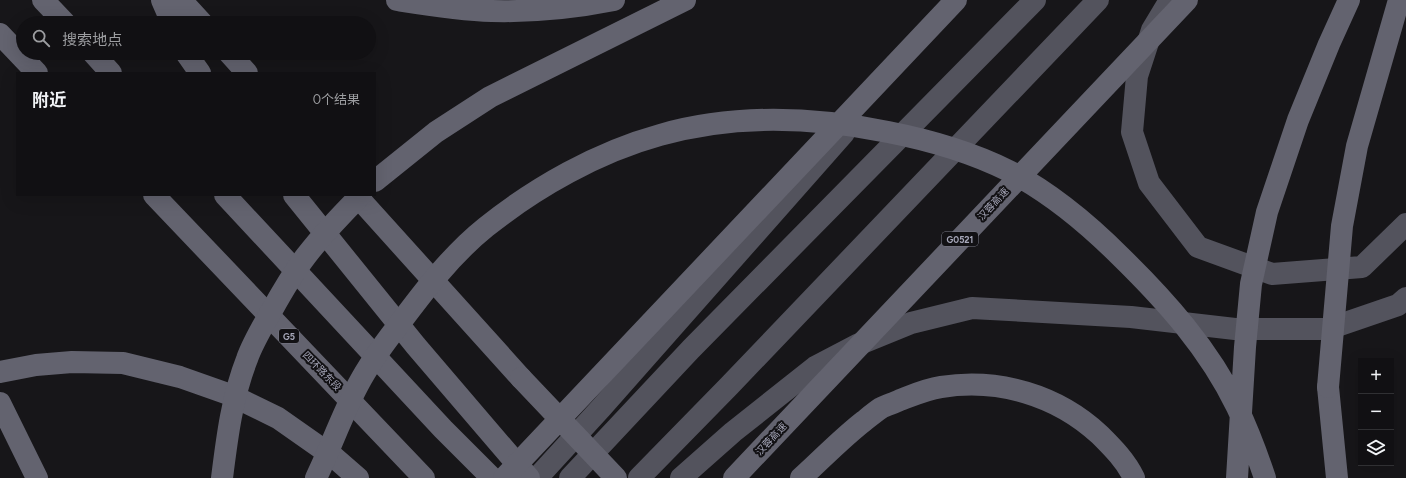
<!DOCTYPE html>
<html lang="zh">
<meta charset="utf-8">
<style>
body{margin:0;font-family:Figtree,"Noto Sans SC",sans-serif;background:#1a191c;color:#f1f3f6}
.controls{position:absolute;right:12px;bottom:12px;display:grid;overflow:hidden;border-radius:0px;box-shadow:0 4px 16px #0002}
.controls button{width:36px;height:36px;display:grid;place-items:center;padding:0;border:0;border-bottom:1px solid #303033;background:#111013;color:#f1f3f6;font:20px sans-serif}
.list{margin:0;padding:0;list-style:none}
h2{display:flex;justify-content:space-between;align-items:center;height:52px;margin:0;padding:0 16px;font-size:17px}
h2 small{font-size:13px;font-weight:400;color:#9c9da0}
.icon{flex:none;width:22px;height:22px;fill:none;stroke:currentColor;stroke-width:2;stroke-linecap:round;stroke-linejoin:round}
.map{position:relative;flex:none;width:1406px;height:478px;overflow:hidden}
.search{position:absolute;background:#111013;box-shadow:0 4px 16px #0002;left:16px;top:16px;width:360px;height:44px;display:flex;align-items:center;gap:10px;box-sizing:border-box;padding:0 14px;border-radius:22px;color:#9c9da0;font-size:15px}
.panel{position:absolute;background:#111013;box-shadow:0 4px 16px #0002;left:16px;top:72px;width:360px;height:124px;border-radius:0px}
.map>svg:first-child{display:block}
.lines{fill:none;stroke-linecap:round;stroke-linejoin:round}
.primary{stroke:#53535d;stroke-width:22}
.highway{stroke:#63636f;stroke-width:22}
.highway-bridge{stroke:#63636f;stroke-width:22}
.labels{text-anchor:middle;dominant-baseline:central;stroke-width:4;stroke-linejoin:round;paint-order:stroke}
.shield{fill:#121114;stroke:#7a7b88;stroke-width:1}
.shield-label{font-size:9px;font-weight:bold;fill:#a7a8ba}
.street-label{font-size:10px;fill:#a7a8ba;stroke:#121114}
</style>
<div class="map">
<svg width="1406" height="478" viewBox="0 0 1406 478">
<rect width="100%" height="100%" fill="#171619"/>
<g class="lines">
<path class="primary" d="M 1170,0 L 1152,30 L 1137,76 L 1132,132 L 1149,183 L 1198,247 L 1272,274 L 1362,267 L 1406,224
M 537,478 L 601,408 L 844,133
M 570,478 L 691,349 L 1035,0
M 639,478 L 729,386 L 1098,0
M 681,478 L 733,432 L 815,367 L 857,345 L 911,323 L 972,308 L 1131,317 L 1235,329 L 1328,329 L 1398,305 L 1406,298"/>
<path class="highway" d="M 43,0 L 65,23
M 162,0 L 172,23
M 181,0 L 202,23
M 397,0 C 429,5 460,10 492,11 C 533,12 574,8 614,0
M 0,34 L 37,73
M 93,53 L 111,73
M 186,53 L 200,73
M 229,53 L 247,73
M 375,181 L 436,132 L 490,97 L 685,0
M 154,195 L 424,478
M 225,195 L 443,429 L 492,478
M 294,195 L 416,346 L 529,478
M 356,195 L 521,378
M 0,372 L 36,365 L 72,362 L 123,363 L 180,377 L 231,395 L 278,418 L 335,458 L 358,478
M 1328,387 L 1337,478
M 0,403 L 37,478
M 801,478 C 822,459 842,438 864,421 C 869,417 875,412 881,408 C 887,405 894,403 900,400 C 913,395 927,389 941,387 C 999,378 1057,395 1100,435 C 1113,448 1126,461 1134,478"/>
<path class="highway-bridge" d="M 521,378 L 616,478
M 1328,387 L 1342,226 L 1357,146 L 1399,0
M 222,478 C 227,438 232,397 247,359 C 253,342 263,326 272,310 C 282,292 293,273 306,256 C 323,234 342,214 361,195
M 316,478 C 331,447 342,415 358,385 C 369,364 383,345 397,327 C 424,291 451,255 486,227 C 536,187 598,152 660,135 C 733,114 814,117 888,132 C 929,140 971,152 1009,171 C 1051,193 1087,223 1120,256 C 1166,301 1209,349 1237,407 C 1248,430 1257,454 1265,478
M 504,478 L 956,0
M 734,478 L 1187,0
M 1237,478 L 1245,347 L 1251,284 L 1267,212 L 1298,120 L 1329,44 L 1349,0"/>
</g>
<g class="labels">
<g class="shield">
<rect x="942" y="232" width="36" height="14" rx="3"/>
<rect x="279" y="329" width="20" height="14" rx="3"/>
</g>
<g class="shield-label">
<text x="960" y="239">G0521</text>
<text x="289" y="336">G5</text>
</g>
<g class="street-label">
<text transform="translate(993 204) rotate(-47)">汉蓉高速</text>
<text transform="translate(322 371) rotate(46)">四环路东段</text>
<text transform="translate(771 439) rotate(-47)">汉蓉高速</text>
</g>
</g>
</svg>
<div class="controls">
<button>+</button>
<button>−</button>
<button><svg class="icon" aria-label="layers" viewBox="0 0 24 24"><path d="M12 4l9 5-9 5-9-5zM3 14l9 5 9-5"/></svg></button>
</div>
<div class="search"><svg class="icon" aria-label="search" viewBox="0 0 24 24"><circle cx="10" cy="10" r="6"/><path d="M15 15l6 6"/></svg>搜索地点</div>
<section class="panel">
<h2>附近<small>0个结果</small></h2>
<ul class="list">
</ul>
</section>
</div>
